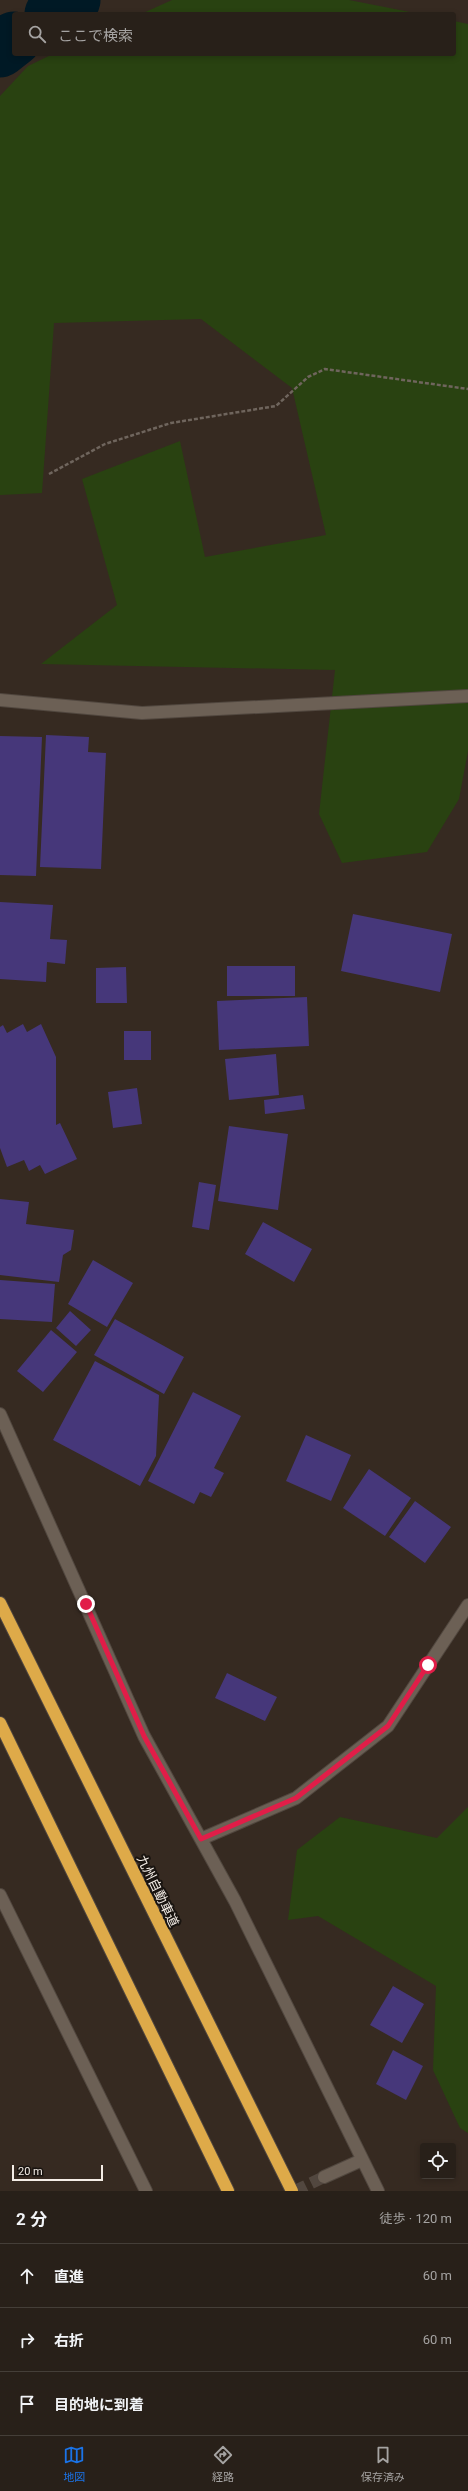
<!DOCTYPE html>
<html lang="ja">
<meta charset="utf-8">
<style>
body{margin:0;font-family:Roboto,"Noto Sans JP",sans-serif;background:#342d26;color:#f1f3f6}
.controls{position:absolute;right:12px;bottom:12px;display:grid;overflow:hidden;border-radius:4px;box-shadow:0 2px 6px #0003}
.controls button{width:36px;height:36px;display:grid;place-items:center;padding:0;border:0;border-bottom:1px solid #443e38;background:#282019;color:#f1f3f6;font:20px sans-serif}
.scale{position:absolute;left:12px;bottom:10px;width:91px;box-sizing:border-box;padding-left:4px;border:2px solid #f4ede6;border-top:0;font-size:11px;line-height:14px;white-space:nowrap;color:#f4ede6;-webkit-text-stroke:3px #191410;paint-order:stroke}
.stop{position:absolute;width:12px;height:12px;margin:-9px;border:3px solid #e11d48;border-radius:50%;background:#fff}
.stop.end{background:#e11d48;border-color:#fff;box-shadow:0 1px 4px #0008}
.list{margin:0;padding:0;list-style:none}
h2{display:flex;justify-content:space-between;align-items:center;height:52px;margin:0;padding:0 16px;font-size:17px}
h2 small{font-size:13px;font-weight:400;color:#a5a3a2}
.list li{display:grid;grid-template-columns:26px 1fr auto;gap:12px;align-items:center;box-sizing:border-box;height:64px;padding:0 16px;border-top:1px solid #443e38}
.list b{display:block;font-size:15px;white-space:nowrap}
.list em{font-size:13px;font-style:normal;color:#a5a3a2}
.icon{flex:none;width:22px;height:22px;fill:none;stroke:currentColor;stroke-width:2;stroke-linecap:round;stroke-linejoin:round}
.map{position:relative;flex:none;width:468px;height:2191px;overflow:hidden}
.search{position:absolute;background:#282019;box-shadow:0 2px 6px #0003;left:12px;right:12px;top:12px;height:44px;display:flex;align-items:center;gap:10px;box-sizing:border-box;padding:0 14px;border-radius:4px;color:#a5a3a2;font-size:15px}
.sheet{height:244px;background:#282019}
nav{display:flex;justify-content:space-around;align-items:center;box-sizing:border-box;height:56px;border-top:1px solid #443e38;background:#282019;font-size:11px;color:#a5a3a2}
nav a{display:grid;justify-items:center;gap:2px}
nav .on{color:#1a73e8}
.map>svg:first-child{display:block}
.green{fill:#294211}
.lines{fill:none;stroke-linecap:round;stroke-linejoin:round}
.river{stroke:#001925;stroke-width:55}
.building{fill:#46377a}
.minor-tunnel{stroke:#52473f;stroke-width:12;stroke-dasharray:12 6;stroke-linecap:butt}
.minor-casing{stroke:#51473f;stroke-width:14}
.highway-casing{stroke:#51473f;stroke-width:14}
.path{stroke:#6f655d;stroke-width:2.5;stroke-dasharray:4 2;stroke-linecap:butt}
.minor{stroke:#6c6055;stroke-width:12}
.highway{stroke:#deaa49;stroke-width:12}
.route{stroke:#e11d48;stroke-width:5}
.labels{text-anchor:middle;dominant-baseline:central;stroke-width:4;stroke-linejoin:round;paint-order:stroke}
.street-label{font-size:13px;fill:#f4ede6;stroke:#191410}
</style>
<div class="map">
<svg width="468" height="2191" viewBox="0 0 468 2191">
<rect width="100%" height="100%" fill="#362a21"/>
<path class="green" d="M 172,0 L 349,0 L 420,14 L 141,14 Z
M 454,21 L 468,24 L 468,751 L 459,799 L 427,852 L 342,863 L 319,814 L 335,670 L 41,664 L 117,605 L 82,479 L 180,441 L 205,557 L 326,535 L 292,388 L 201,319 L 54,323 L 42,493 L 0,495 L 0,96 L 28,66 L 53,54 L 454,54 Z
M 468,1807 L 468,2133 L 460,2128 L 433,2070 L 436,1986 L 318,1916 L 288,1920 L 297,1850 L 340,1817 L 437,1838 Z"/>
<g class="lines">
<path class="river" d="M 52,14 L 73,0
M 0,50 L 14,39"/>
</g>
<path class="building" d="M 46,735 L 89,737 L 88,752 L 106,753 L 101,869 L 40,867 Z
M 0,736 L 42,737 L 36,876 L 0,875 Z
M 0,902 L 53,905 L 50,939 L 67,940 L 65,964 L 47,962 L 46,982 L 0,979 Z
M 353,914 L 452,934 L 440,992 L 341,971 Z
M 227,966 L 295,966 L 295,996 L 227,996 Z
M 126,967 L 127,1003 L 96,1003 L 96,968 Z
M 307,997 L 309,1046 L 219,1050 L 217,1001 Z
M 23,1024 L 27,1032 L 41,1024 L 56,1057 L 56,1125 L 60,1123 L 77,1159 L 45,1174 L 40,1165 L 29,1171 L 24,1160 L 7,1167 L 0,1148 L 0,1027 L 3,1025 L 7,1033 Z
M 124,1031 L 151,1031 L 151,1060 L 124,1060 Z
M 276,1054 L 279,1095 L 229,1100 L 225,1059 Z
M 137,1088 L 142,1124 L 113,1128 L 108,1092 Z
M 303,1095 L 305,1109 L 265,1114 L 264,1100 Z
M 229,1126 L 288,1134 L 278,1210 L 218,1201 Z
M 199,1182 L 216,1185 L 209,1230 L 192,1227 Z
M 0,1199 L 29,1202 L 26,1224 L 74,1230 L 71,1250 L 63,1255 L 59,1282 L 0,1275 Z
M 263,1222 L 312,1249 L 294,1282 L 245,1254 Z
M 93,1260 L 133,1283 L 107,1327 L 68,1304 Z
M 0,1280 L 55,1284 L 52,1322 L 0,1319 Z
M 70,1311 L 91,1330 L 76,1346 L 56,1328 Z
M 115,1319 L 184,1357 L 164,1394 L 94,1355 Z
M 51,1330 L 77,1352 L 43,1392 L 17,1371 Z
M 95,1361 L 159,1395 L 156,1456 L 140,1486 L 53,1440 Z
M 193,1392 L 241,1416 L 214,1468 L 224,1473 L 211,1497 L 200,1492 L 194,1504 L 148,1481 Z
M 306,1435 L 351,1455 L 331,1501 L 286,1481 Z
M 369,1469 L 411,1498 L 385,1536 L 343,1508 Z
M 415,1501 L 451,1527 L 425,1563 L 389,1537 Z
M 227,1673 L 277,1697 L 265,1721 L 215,1698 Z
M 393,1986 L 424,2004 L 402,2043 L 370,2025 Z
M 393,2050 L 423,2066 L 406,2100 L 376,2084 Z"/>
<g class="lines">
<path class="minor-tunnel" d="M 295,2191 L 324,2177"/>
<defs>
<path id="minor" d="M 0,700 L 142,713 L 468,696
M 0,1414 L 144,1736 L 235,1901 L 378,2191
M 201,1839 L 296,1798 L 388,1726 L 468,1605
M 0,1895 L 146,2191
M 324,2177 L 362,2160"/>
<path id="highway" d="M 0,1603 L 292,2191
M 0,1723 L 228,2191"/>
</defs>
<use href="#minor" class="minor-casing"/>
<use href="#highway" class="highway-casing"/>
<path class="path" d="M 49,474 L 105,444 L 171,423 L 276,406 L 308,377 L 325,369 L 468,389"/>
<use href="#minor" class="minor"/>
<use href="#highway" class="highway"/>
</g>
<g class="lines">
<path class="route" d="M 86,1604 L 144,1736 L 201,1839 L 296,1798 L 388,1726 L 428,1665"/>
</g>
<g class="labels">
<g class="street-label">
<text transform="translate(158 1891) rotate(64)">九州自動車道</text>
</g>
</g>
</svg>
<div class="controls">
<button><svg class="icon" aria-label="locate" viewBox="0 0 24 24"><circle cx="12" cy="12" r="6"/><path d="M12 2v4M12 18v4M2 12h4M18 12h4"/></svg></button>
</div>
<div class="scale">20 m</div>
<div class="stop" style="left:428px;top:1665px"></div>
<div class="stop end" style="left:86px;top:1604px"></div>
<div class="search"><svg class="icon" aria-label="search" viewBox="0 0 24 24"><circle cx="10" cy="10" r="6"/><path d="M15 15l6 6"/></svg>ここで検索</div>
</div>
<section class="sheet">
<h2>2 分<small>徒歩 · 120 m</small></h2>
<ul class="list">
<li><svg class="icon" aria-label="ahead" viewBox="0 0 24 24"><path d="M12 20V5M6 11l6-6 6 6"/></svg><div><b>直進</b></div><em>60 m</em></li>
<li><svg class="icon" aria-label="right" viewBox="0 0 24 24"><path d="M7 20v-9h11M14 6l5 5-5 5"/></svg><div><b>右折</b></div><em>60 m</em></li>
<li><svg class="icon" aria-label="arrive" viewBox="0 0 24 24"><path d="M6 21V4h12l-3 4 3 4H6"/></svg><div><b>目的地に到着</b></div></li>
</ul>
</section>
<nav>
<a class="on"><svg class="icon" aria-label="map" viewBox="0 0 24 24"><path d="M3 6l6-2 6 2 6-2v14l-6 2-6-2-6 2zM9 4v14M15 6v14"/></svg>地図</a>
<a><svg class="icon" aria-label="directions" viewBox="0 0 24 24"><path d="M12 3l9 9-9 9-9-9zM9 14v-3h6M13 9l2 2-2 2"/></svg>経路</a>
<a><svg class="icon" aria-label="saved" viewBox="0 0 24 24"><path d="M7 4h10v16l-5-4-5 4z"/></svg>保存済み</a>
</nav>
